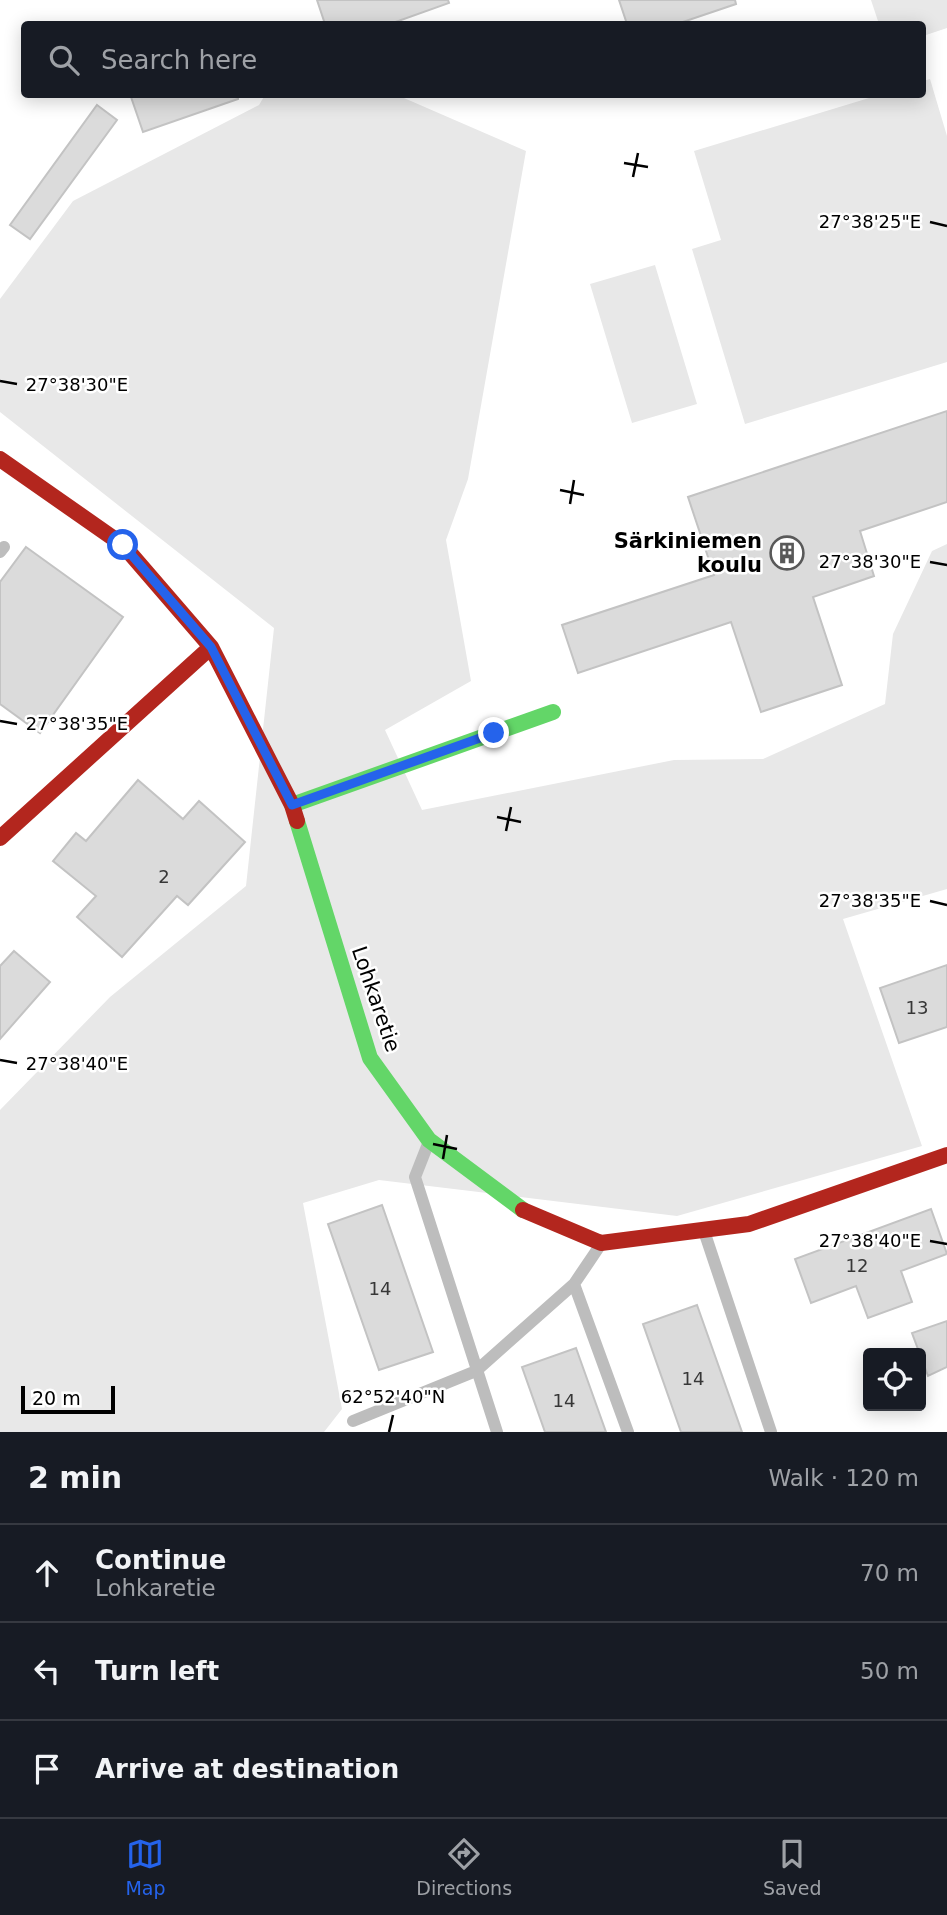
<!DOCTYPE html>
<meta charset="utf-8">
<style>
body{margin:0;font-family:"DejaVu Sans",sans-serif;background:#20242c;color:#f1f3f6}
.controls{position:absolute;right:21px;bottom:21px;display:grid;overflow:hidden;border-radius:7px;box-shadow:0 4px 18px #0003}
.controls button{width:63px;height:63px;display:grid;place-items:center;padding:0;border:0;border-bottom:2px solid #363941;background:#171b24;color:#f1f3f6;font:35px sans-serif}
.scale{position:absolute;left:21px;bottom:18px;width:94px;box-sizing:border-box;padding-left:7px;border:4px solid #000;border-top:0;font-size:19px;line-height:24px;white-space:nowrap;color:#000;-webkit-text-stroke:5px #fff;paint-order:stroke}
.stop{position:absolute;width:21px;height:21px;margin:-16px;border:5px solid #2563eb;border-radius:50%;background:#fff}
.stop.end{background:#2563eb;border-color:#fff;box-shadow:0 2px 7px #0008}
.list{margin:0;padding:0;list-style:none}
h2{display:flex;justify-content:space-between;align-items:center;height:91px;margin:0;padding:0 28px;font-size:30px}
h2 small{font-size:23px;font-weight:400;color:#9ea1a6}
.list li{display:grid;grid-template-columns:46px 1fr auto;gap:21px;align-items:center;box-sizing:border-box;height:98px;padding:0 28px;border-top:2px solid #363941}
.list b{display:block;font-size:26px;white-space:nowrap}
.list p{margin:0;font-size:23px;white-space:nowrap;color:#9ea1a6}
.list em{font-size:23px;font-style:normal;color:#9ea1a6}
.icon{flex:none;width:38px;height:38px;fill:none;stroke:currentColor;stroke-width:2;stroke-linecap:round;stroke-linejoin:round}
.map{position:relative;flex:none;width:947px;height:1432px;overflow:hidden}
.search{position:absolute;background:#171b24;box-shadow:0 4px 18px #0003;left:21px;right:21px;top:21px;height:77px;display:flex;align-items:center;gap:18px;box-sizing:border-box;padding:0 24px;border-radius:7px;color:#9ea1a6;font-size:26px}
.sheet{height:385px;background:#171b24}
nav{display:flex;justify-content:space-around;align-items:center;box-sizing:border-box;height:98px;border-top:2px solid #363941;background:#171b24;font-size:19px;color:#9ea1a6}
nav a{display:grid;justify-items:center;gap:4px}
nav .on{color:#2563eb}
.map>svg:first-child{display:block}
.green{fill:#e8e8e8}
.building{fill:#dbdbdb;stroke:#c3c3c3;stroke-width:2}
.lines{fill:none;stroke-linecap:round;stroke-linejoin:round}
.lane{stroke:#bdbdbd;stroke-width:12}
.fast{stroke:#63d668;stroke-width:16}
.jam{stroke:#b3261e;stroke-width:16}
.route{stroke:#2563eb;stroke-width:9}
.ticks{fill:none;stroke:#000;stroke-width:2.5}
.labels{text-anchor:middle;dominant-baseline:central;stroke-width:5;stroke-linejoin:round;paint-order:stroke}
.number-label{font-size:18px;fill:#373737}
.poi-label{font-size:21px;font-weight:bold;fill:#000;stroke:#fff;text-anchor:end}
.street-label{font-size:21px;fill:#000;stroke:#fff}
.ticks-label{font-size:18px;text-anchor:middle;fill:#000;stroke:#fff;stroke-width:5;stroke-linejoin:round;paint-order:stroke}
</style>
<div class="map">
<svg width="947" height="1432" viewBox="0 0 947 1432">
<rect width="100%" height="100%" fill="#fff"/>
<path class="green" d="M 871,0 L 947,0 L 947,28 L 923,36 L 922,24 L 879,24 Z
M 930,79 L 947,136 L 947,362 L 745,424 L 692,249 L 721,240 L 694,151 L 879,95 L 922,94 L 923,81 Z
M 265,95 L 397,95 L 526,151 L 468,479 L 446,540 L 471,681 L 385,730 L 422,810 L 674,760 L 763,759 L 885,704 L 893,634 L 932,551 L 947,544 L 947,889 L 843,919 L 922,1146 L 677,1216 L 379,1180 L 303,1203 L 342,1409 L 324,1432 L 0,1432 L 0,1110 L 110,997 L 246,886 L 274,628 L 0,412 L 0,299 L 73,201 L 259,105 Z
M 655,265 L 697,404 L 632,423 L 590,284 Z"/>
<path class="building" d="M 317,0 L 448,0 L 449,3 L 390,24 L 325,24 Z
M 619,0 L 735,0 L 736,4 L 677,24 L 627,24 Z
M 130,94 L 238,94 L 238,99 L 143,132 Z
M 97,105 L 117,120 L 30,239 L 10,225 Z
M 947,411 L 947,502 L 860,531 L 874,576 L 813,597 L 842,685 L 761,712 L 731,622 L 578,673 L 562,625 L 714,575 L 688,497 Z
M 26,547 L 123,617 L 40,733 L 0,704 L 0,582 Z
M 138,780 L 183,819 L 199,801 L 245,842 L 188,905 L 177,896 L 122,957 L 77,917 L 96,896 L 53,861 L 76,833 L 86,841 Z
M 14,951 L 50,982 L 0,1039 L 0,966 Z
M 947,965 L 947,1027 L 899,1043 L 880,988 Z
M 382,1205 L 433,1352 L 379,1370 L 328,1224 Z
M 931,1209 L 947,1254 L 901,1271 L 912,1302 L 868,1318 L 856,1286 L 811,1303 L 795,1259 Z
M 697,1305 L 742,1432 L 681,1432 L 643,1324 Z
M 947,1321 L 947,1367 L 928,1376 L 912,1333 Z
M 576,1348 L 606,1432 L 545,1432 L 522,1367 Z"/>
<g class="lines">
<path class="lane" d="M 0,552 L 4,547
M 428,1144 L 415,1177 L 497,1432
M 705,1234 L 771,1432
M 599,1247 L 574,1284 L 628,1432
M 353,1421 L 476,1371 L 574,1284"/>
<path class="fast" d="M 292,805 L 553,712
M 297,821 L 370,1058 L 429,1140 L 523,1210"/>
<path class="jam" d="M 0,459 L 123,545 L 211,647 L 292,805 L 297,821
M 0,838 L 211,647
M 523,1210 L 601,1243 L 749,1224 L 947,1155"/>
</g>
<g class="lines">
<path class="route" d="M 123,545 L 211,647 L 292,805 L 494,733"/>
</g>
<path class="ticks" d="M 624,163 L 648,167M 633,177 L 638,153M 930,222 L 947,226M 0,381 L 17,384M 560,490 L 584,495M 570,504 L 574,480M 930,562 L 947,565M 0,721 L 17,724M 497,817 L 521,822M 506,831 L 511,807M 930,901 L 947,905M 0,1060 L 17,1063M 433,1144 L 457,1149M 443,1159 L 447,1135M 930,1241 L 947,1244M 389,1432 L 393,1415"/>
<defs>
<symbol id="building-ring" viewBox="-11 -11 22 22"><circle r="9.5" fill="#fff" stroke="#595959" stroke-width="1.5"/><path d="M-4-6H4V6H1V3H-1V6H-4ZM-2.5-4.3h1.7v1.8h-1.7ZM.8-4.3h1.7v1.8H.8ZM-2.5-1h1.7V.8h-1.7ZM.8-1h1.7V.8H.8Z" fill="#595959"/></symbol>
</defs>
<g fill-rule="evenodd">
<use href="#building-ring" x="768" y="534" width="38" height="38"/>
</g>
<g class="labels">
<g class="number-label">
<text x="164" y="876">2</text>
<text x="917" y="1007">13</text>
<text x="857" y="1265">12</text>
<text x="380" y="1288">14</text>
<text x="693" y="1378">14</text>
<text x="564" y="1400">14</text>
</g>
<g class="poi-label">
<text x="762" y="541">Särkiniemen<tspan x="762" dy="24">koulu</tspan></text>
</g>
<g class="street-label">
<text transform="translate(376 999) rotate(71)">Lohkaretie</text>
</g>
</g>
<g class="ticks-label">
<text x="870" y="228">27°38'25"E</text>
<text x="77" y="391">27°38'30"E</text>
<text x="870" y="568">27°38'30"E</text>
<text x="77" y="730">27°38'35"E</text>
<text x="870" y="907">27°38'35"E</text>
<text x="77" y="1070">27°38'40"E</text>
<text x="870" y="1247">27°38'40"E</text>
<text x="393" y="1403">62°52'40"N</text>
</g>
</svg>
<div class="controls">
<button><svg class="icon" aria-label="locate" viewBox="0 0 24 24"><circle cx="12" cy="12" r="6"/><path d="M12 2v4M12 18v4M2 12h4M18 12h4"/></svg></button>
</div>
<div class="scale">20 m</div>
<div class="stop" style="left:123px;top:545px"></div>
<div class="stop end" style="left:494px;top:733px"></div>
<div class="search"><svg class="icon" aria-label="search" viewBox="0 0 24 24"><circle cx="10" cy="10" r="6"/><path d="M15 15l6 6"/></svg>Search here</div>
</div>
<section class="sheet">
<h2>2 min<small>Walk · 120 m</small></h2>
<ul class="list">
<li><svg class="icon" aria-label="ahead" viewBox="0 0 24 24"><path d="M12 20V5M6 11l6-6 6 6"/></svg><div><b>Continue</b><p>Lohkaretie</p></div><em>70 m</em></li>
<li><svg class="icon" aria-label="left" viewBox="0 0 24 24"><path d="M17 20v-9H6M10 6l-5 5 5 5"/></svg><div><b>Turn left</b></div><em>50 m</em></li>
<li><svg class="icon" aria-label="arrive" viewBox="0 0 24 24"><path d="M6 21V4h12l-3 4 3 4H6"/></svg><div><b>Arrive at destination</b></div></li>
</ul>
</section>
<nav>
<a class="on"><svg class="icon" aria-label="map" viewBox="0 0 24 24"><path d="M3 6l6-2 6 2 6-2v14l-6 2-6-2-6 2zM9 4v14M15 6v14"/></svg>Map</a>
<a><svg class="icon" aria-label="directions" viewBox="0 0 24 24"><path d="M12 3l9 9-9 9-9-9zM9 14v-3h6M13 9l2 2-2 2"/></svg>Directions</a>
<a><svg class="icon" aria-label="saved" viewBox="0 0 24 24"><path d="M7 4h10v16l-5-4-5 4z"/></svg>Saved</a>
</nav>
